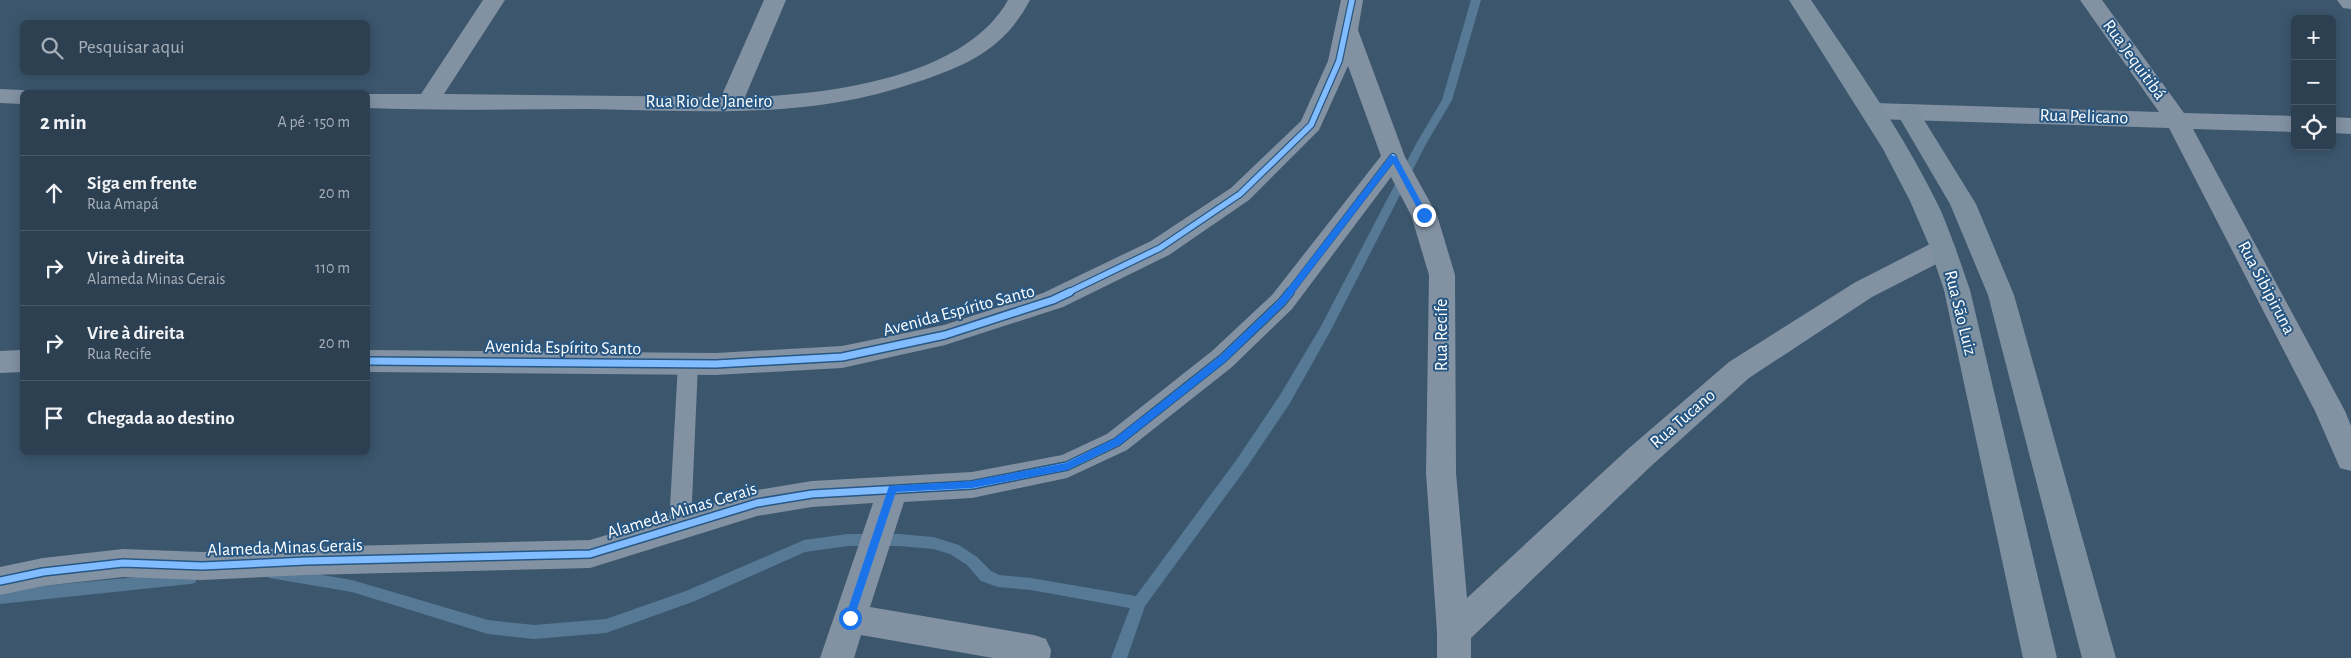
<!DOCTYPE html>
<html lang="pt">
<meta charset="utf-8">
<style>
body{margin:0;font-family:"Alegreya Sans",sans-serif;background:#394b5c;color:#f1f3f6}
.controls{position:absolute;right:15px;top:15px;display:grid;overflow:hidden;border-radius:8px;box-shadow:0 2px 12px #0003}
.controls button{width:45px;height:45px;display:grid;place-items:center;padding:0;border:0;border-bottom:1px solid #485969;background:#2d4052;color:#f1f3f6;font:25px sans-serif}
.stop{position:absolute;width:15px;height:15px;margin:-11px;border:4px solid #1a73e8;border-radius:50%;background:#fff}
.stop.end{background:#1a73e8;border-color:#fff;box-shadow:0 1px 5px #0008}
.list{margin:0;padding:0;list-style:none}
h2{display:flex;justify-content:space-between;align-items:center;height:65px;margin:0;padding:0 20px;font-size:21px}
h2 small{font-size:16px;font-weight:400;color:#a7afb8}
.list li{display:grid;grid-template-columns:32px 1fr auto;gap:15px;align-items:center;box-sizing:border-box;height:75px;padding:0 20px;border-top:1px solid #485969}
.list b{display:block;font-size:19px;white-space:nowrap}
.list p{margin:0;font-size:16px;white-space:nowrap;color:#a7afb8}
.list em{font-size:16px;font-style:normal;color:#a7afb8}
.icon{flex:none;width:28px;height:28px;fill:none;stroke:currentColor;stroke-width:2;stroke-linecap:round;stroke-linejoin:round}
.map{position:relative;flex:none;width:2351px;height:658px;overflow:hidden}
.search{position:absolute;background:#2d4052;box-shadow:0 2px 12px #0003;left:20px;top:20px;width:350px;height:55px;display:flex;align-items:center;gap:12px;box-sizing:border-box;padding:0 18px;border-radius:8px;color:#a7afb8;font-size:19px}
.panel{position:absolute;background:#2d4052;box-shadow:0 2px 12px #0003;left:20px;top:90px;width:350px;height:365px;border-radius:8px}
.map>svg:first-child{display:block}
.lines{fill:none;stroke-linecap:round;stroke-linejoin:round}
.stream{fill:#567995;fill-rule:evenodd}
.lane{fill:#8292a3;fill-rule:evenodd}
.street{fill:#8292a3;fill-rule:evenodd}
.secondary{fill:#7d909f;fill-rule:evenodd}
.cycleway-far1-casing{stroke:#275782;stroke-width:8}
.cycleway-casing{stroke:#275782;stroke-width:10}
.cycleway-far1{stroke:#80bcff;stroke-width:5.5}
.cycleway{stroke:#80bcff;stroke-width:7}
.route{fill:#1a73e8}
.labels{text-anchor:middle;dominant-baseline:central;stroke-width:4;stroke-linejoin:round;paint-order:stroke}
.street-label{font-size:18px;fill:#fff;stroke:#275782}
</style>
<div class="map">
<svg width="2351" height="658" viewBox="0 0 2351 658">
<rect width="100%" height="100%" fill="#3c566d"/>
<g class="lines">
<path class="stream" d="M 1471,0 L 1481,0 L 1452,100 L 1426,144 L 1331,330 L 1290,403 L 1247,467 L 1145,606 L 1127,658 L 1111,658 L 1130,608 L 1031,590 L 998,587 L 981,581 L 967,565 L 950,554 L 933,549 L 899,546 L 848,546 L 805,552 L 695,601 L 606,633 L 534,639 L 488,634 L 352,592 L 269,578 L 267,573 L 269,568 L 274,567 L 352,580 L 488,620 L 534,625 L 606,619 L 686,591 L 804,540 L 848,534 L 899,534 L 933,537 L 959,545 L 977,557 L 991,571 L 999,575 L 1031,578 L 1136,596 L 1237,459 L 1280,395 L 1320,328 L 1416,144 L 1442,100 Z
M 190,572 L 195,573 L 197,578 L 195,583 L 190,584 L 0,604 L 0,590 Z"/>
<path class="lane" d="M 688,357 L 695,359 L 698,364 L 691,525 L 687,531 L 680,534 L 673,531 L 669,525 L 678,364 L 681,359 Z"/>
<path class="street" d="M 483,0 L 505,0 L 444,94 L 721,97 L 764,0 L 786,0 L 745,97 C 826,95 965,78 1008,0 L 1030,0 C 1004,49 968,65 917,82 C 809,120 703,111 591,109 C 517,109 442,111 368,108 L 368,94 L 421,94 Z
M 1341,0 L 1363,0 L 1358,30 L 1405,157 L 1437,215 L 1455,275 L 1456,473 L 1467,598 L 1628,449 L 1729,362 L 1854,283 L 1934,242 L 1943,240 L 1952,242 L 1956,249 L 1952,256 L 1872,297 L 1749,378 L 1650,467 L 1471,638 L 1471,658 L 1437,658 L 1437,632 L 1426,473 L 1429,275 L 1411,215 L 1391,177 L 1292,309 L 1232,367 L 1127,450 L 1067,478 L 972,498 L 904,502 L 870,607 L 1034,635 L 1046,639 L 1051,650 L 1050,658 L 993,658 L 861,635 L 854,658 L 820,658 L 873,503 L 812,507 L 757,516 L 590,568 L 306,575 L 202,580 L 123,577 L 43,586 L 0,595 L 0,567 L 43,558 L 123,549 L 202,552 L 306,547 L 590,540 L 757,490 L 812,481 L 972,472 L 1062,455 L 1107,434 L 1212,351 L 1272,295 L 1381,156 L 1348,66 L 1319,130 L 1249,200 L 1169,255 L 1063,307 L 945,345 L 842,368 L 716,375 L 368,372 L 368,350 L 716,353 L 842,346 L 944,325 L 1043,293 L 1151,241 L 1231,188 L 1301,121 L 1328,61 Z
M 2080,0 L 2102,0 L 2184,113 L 2295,116 L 2295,132 L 2193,129 L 2345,411 L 2351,426 L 2351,471 L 2340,468 L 2315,411 L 2169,128 L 1874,119 L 1866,116 L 1862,111 L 1866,106 L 1874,103 L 2159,112 Z
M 2337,0 L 2351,0 L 2351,9 L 2343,8 Z
M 0,89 L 22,90 L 31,92 L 22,92 L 22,104 L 0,103 Z
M 2332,117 L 2351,118 L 2351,134 L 2332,133 Z
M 22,350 L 22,372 L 0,373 L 0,351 Z"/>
<path class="secondary" d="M 1789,0 L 1811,0 C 1857,68 1906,137 1941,211 C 1952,237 1961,264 1970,290 L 2057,658 L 2023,658 L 1944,290 L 1929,245 L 1910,201 L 1883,149 Z
M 1908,104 L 1916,107 L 1976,204 L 2014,295 L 2116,658 L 2082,658 L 1988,295 L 1950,204 L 1896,112 L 1900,107 Z"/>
<defs>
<path id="cycleway-far1" d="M 1067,293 L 1160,248 L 1240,194 L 1311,125 L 1339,61 L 1352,0
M 1289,293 L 1393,157"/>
<path id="cycleway" d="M 368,361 L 716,364 L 842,357 L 945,335 L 1053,300 L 1070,292
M 0,581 L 43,572 L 123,563 L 202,566 L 306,561 L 590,554 L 757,503 L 812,494 L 972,485 L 1067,466 L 1117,442 L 1222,359 L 1282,302 L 1290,292"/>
</defs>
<use href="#cycleway-far1" class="cycleway-far1-casing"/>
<use href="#cycleway" class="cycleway-casing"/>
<use href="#cycleway-far1" class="cycleway-far1"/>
<use href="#cycleway" class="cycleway"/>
</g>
<path class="route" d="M 1391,155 L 1397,157 L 1428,215 L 1427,217 L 1422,217 L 1393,163 L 1285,304 L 1225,362 L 1121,444 L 1067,470 L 972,488 L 896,492 L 853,621 L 846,621 L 845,618 L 889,486 L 972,481 L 1066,463 L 1114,439 L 1219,357 L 1279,300 Z"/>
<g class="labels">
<g class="street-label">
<text transform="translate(2134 60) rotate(54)">Rua Jequitibá</text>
<text x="709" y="102">Rua Rio de Janeiro</text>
<text transform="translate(2084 117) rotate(2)">Rua Pelicano</text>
<text transform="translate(2266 288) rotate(62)">Rua Sibipiruna</text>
<text transform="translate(959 311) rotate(-15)">Avenida Espírito Santo</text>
<text transform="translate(1960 313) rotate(76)">Rua São Luiz</text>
<text transform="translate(1442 335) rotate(-90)">Rua Recife</text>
<text transform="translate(563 348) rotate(1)">Avenida Espírito Santo</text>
<text transform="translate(1683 419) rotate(-41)">Rua Tucano</text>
<text transform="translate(682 511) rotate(-17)">Alameda Minas Gerais</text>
<text transform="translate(285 548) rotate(-2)">Alameda Minas Gerais</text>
</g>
</g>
</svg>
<div class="controls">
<button>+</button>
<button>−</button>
<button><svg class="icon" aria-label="locate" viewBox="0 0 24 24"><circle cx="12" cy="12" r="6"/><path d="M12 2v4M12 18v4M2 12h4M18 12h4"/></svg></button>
</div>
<div class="stop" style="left:850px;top:618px"></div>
<div class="stop end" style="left:1424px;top:215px"></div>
<div class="search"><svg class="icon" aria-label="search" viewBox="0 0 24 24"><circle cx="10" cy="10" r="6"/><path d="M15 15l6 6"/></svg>Pesquisar aqui</div>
<section class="panel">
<h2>2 min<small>A pé · 150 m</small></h2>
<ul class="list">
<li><svg class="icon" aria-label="ahead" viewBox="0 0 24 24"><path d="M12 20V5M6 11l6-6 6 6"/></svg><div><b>Siga em frente</b><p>Rua Amapá</p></div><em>20 m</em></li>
<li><svg class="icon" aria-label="right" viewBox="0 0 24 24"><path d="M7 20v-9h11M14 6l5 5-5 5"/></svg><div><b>Vire à direita</b><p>Alameda Minas Gerais</p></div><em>110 m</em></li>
<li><svg class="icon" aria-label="right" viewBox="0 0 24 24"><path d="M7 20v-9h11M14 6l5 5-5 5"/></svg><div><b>Vire à direita</b><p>Rua Recife</p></div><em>20 m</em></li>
<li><svg class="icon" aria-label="arrive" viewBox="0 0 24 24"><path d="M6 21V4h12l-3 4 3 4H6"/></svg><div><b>Chegada ao destino</b></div></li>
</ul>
</section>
</div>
